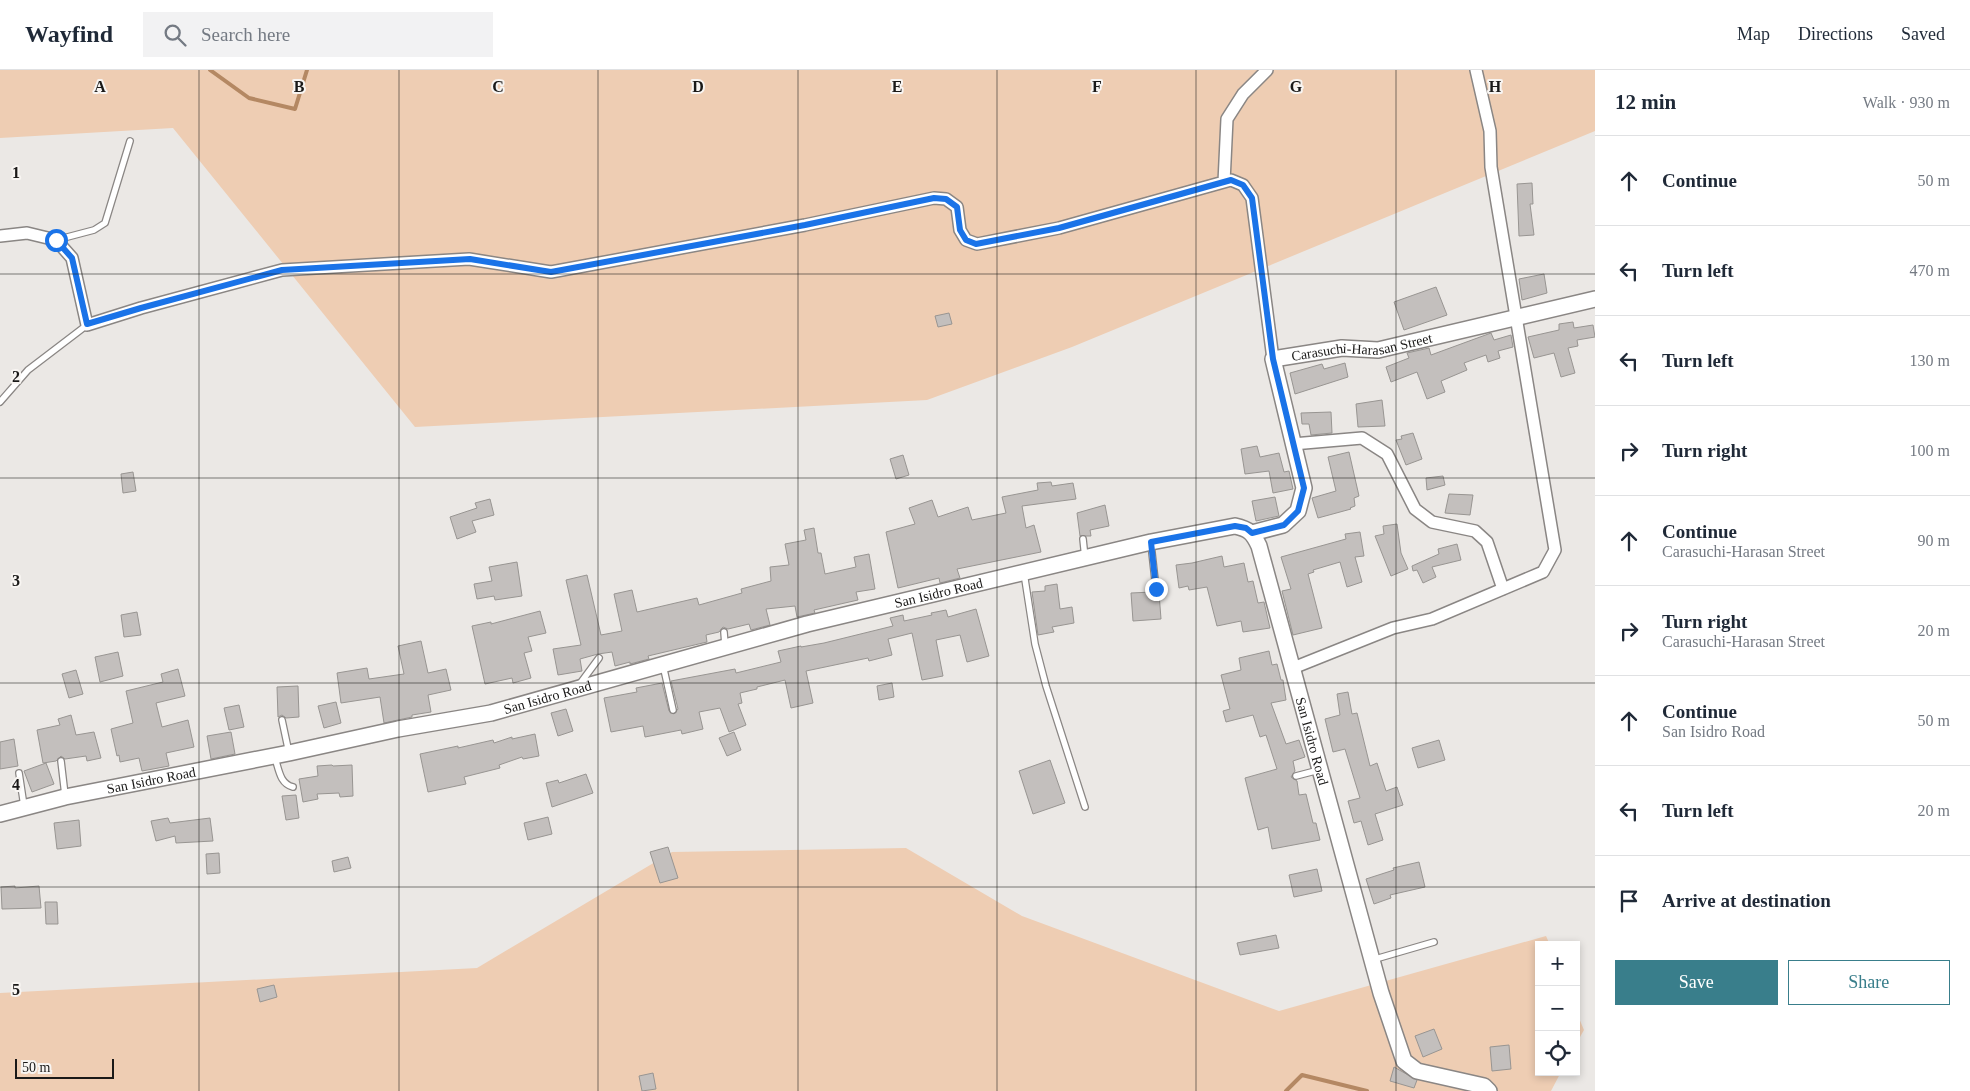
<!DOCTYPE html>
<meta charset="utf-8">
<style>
body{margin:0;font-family:Georgia,serif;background:#f2f2f3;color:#1f2937}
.controls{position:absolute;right:15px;bottom:15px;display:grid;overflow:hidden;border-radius:0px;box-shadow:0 2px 8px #0003}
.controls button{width:45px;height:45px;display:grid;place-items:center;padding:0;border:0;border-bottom:1px solid #e0e1e3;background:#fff;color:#1f2937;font:25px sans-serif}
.scale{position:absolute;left:15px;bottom:12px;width:99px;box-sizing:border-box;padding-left:5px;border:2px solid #1a1918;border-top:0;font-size:14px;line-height:18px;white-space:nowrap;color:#1a1918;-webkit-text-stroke:4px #f8f5f2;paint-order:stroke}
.stop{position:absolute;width:15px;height:15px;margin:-11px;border:4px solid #1a73e8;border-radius:50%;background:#fff}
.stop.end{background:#1a73e8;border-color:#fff;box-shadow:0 1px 5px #0008}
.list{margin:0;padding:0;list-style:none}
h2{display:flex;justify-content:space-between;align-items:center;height:65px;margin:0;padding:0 20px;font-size:21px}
h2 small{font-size:16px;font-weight:400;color:#747a83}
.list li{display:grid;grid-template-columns:32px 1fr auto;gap:15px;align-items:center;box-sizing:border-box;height:90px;padding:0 20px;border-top:1px solid #e0e1e3}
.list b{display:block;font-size:19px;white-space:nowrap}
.list p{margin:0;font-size:16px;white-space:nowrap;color:#747a83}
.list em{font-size:16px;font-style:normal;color:#747a83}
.actions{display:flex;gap:10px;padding:15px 20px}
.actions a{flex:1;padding:11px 0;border:1px solid #397e8b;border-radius:0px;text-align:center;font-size:18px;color:#397e8b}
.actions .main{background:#397e8b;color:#fff}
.icon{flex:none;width:28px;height:28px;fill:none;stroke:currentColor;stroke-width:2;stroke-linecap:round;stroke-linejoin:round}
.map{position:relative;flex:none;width:1595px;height:1021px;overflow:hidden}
header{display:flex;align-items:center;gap:30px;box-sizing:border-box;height:70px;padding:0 25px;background:#fff;border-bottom:1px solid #e0e1e3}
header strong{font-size:24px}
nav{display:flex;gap:28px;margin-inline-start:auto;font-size:18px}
.search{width:350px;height:45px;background:#f2f2f3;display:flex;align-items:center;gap:12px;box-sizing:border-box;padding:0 18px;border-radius:0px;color:#747a83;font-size:19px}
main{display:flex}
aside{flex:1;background:#fff}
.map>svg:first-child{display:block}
.green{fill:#eecdb3}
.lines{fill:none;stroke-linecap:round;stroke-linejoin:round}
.stream{stroke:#b48863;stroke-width:4}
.building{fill:#c3bfbd;stroke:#989592}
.service-casing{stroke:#8a8684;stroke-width:8}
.minor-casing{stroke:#8a8684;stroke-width:14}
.tertiary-casing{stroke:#8a8684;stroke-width:18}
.service{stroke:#fff;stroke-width:5.5}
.minor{stroke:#fff;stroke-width:11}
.tertiary{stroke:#fff;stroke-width:15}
.route{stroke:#1a73e8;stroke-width:6}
.grid{fill:none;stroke:#1a1918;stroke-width:1;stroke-opacity:0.55}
.labels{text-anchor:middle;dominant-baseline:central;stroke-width:4;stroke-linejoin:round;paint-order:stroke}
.street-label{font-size:14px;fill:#1a1918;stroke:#f8f5f2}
.grid-label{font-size:16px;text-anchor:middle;font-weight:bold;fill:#1a1918;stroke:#f8f5f2;stroke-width:4;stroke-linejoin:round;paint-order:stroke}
</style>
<header>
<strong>Wayfind</strong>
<div class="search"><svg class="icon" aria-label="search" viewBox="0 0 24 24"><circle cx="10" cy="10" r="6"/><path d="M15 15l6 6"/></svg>Search here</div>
<nav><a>Map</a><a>Directions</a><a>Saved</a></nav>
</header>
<main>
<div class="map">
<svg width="1595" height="1021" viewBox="0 0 1595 1021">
<rect width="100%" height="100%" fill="#ebe8e5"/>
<path class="green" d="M 0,0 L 1595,0 L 1595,61 L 1072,277 L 927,330 L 415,357 L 173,58 L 0,68 Z
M 906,778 L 1022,846 L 1279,941 L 1546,866 L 1550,875 L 1539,875 L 1539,1002 L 1561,1002 L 1551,1021 L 0,1021 L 0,923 L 477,898 L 672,782 Z
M 1576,941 L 1584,960 L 1576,974 Z"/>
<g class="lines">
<path class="stream" d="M 210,0 L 249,28 L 295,39 L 307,0
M 1286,1021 L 1302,1005 L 1367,1021"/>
</g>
<path class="building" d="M 1532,113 L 1533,134 L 1530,134 L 1534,165 L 1519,166 L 1517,114 Z
M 1544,204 L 1547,223 L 1522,230 L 1519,209 Z
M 1436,217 L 1447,245 L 1404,260 L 1394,232 Z
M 949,243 L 952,254 L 938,257 L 935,246 Z
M 1573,252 L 1574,258 L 1593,255 L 1595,267 L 1577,270 L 1578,276 L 1568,278 L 1575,303 L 1561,307 L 1554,283 L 1534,288 L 1528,267 L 1559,260 L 1559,254 Z
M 1491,263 L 1494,270 L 1511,265 L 1513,277 L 1498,281 L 1500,288 L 1488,292 L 1486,285 L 1464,293 L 1467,300 L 1441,311 L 1445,322 L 1427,329 L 1417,302 L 1391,312 L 1386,297 L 1409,288 L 1407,283 L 1429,278 L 1431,285 Z
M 1345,293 L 1348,307 L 1295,324 L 1290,303 L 1322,294 L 1324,299 Z
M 1382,330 L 1385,356 L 1358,357 L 1356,334 Z
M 1331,342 L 1332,363 L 1311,365 L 1309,354 L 1302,354 L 1301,343 Z
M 1413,363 L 1422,389 L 1406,395 L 1396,370 L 1402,369 L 1401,366 Z
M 1257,376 L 1260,387 L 1279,383 L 1284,402 L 1289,401 L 1293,419 L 1273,423 L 1269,401 L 1245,404 L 1241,379 Z
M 1349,382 L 1359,426 L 1354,428 L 1355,436 L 1350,438 L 1351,439 L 1318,448 L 1312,428 L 1336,421 L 1328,387 Z
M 903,385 L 909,405 L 896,409 L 890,389 Z
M 133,402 L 136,421 L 123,423 L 121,404 Z
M 1443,406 L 1445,415 L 1427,420 L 1426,408 Z
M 1051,412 L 1052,416 L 1073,413 L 1076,429 L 1022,436 L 1026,458 L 1034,455 L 1041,482 L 957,499 L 960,508 L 940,513 L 939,508 L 898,518 L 886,462 L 915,454 L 909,438 L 932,430 L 938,447 L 968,437 L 972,450 L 1006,443 L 1002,427 L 1038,420 L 1037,413 Z
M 1449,424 L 1473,425 L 1470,445 L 1445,443 Z
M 1275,427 L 1279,446 L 1256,451 L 1252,431 Z
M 490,429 L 494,445 L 472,451 L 476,462 L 457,469 L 450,447 L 477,438 L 475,433 Z
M 1105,435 L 1109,456 L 1090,460 L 1091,466 L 1080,466 L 1077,443 Z
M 1397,454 L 1401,483 L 1408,499 L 1391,506 L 1375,466 L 1384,464 L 1383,456 Z
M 814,458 L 818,483 L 821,483 L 825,504 L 856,497 L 854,487 L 869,484 L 875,519 L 856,522 L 858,530 L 814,540 L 815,543 L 797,547 L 795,536 L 766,539 L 770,555 L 751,560 L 749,554 L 728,559 L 723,557 L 719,562 L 706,565 L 707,572 L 648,586 L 649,589 L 630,594 L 630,592 L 615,596 L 612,582 L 598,584 L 580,589 L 582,601 L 558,605 L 553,579 L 581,575 L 566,510 L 587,505 L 601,565 L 622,561 L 614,524 L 632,520 L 637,542 L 697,528 L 699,535 L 742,523 L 741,519 L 771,511 L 770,497 L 789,495 L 785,474 L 806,470 L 804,460 Z
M 1360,462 L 1364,486 L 1355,487 L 1362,512 L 1347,517 L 1340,492 L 1313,500 L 1314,502 L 1308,504 L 1322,558 L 1293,565 L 1282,521 L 1291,519 L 1281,487 L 1346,469 L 1345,464 Z
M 1457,474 L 1461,490 L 1432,497 L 1436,507 L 1423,513 L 1417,500 L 1413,501 L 1412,496 L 1439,484 L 1438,479 Z
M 1222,486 L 1224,497 L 1244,493 L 1248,512 L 1253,511 L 1258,533 L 1264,532 L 1270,558 L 1243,562 L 1241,551 L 1217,556 L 1207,517 L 1189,520 L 1188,516 L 1179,518 L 1176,495 L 1192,493 Z
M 517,492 L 522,526 L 495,530 L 494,526 L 477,529 L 474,514 L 492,511 L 489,497 Z
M 1057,514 L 1060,539 L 1072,537 L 1074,553 L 1052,557 L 1054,562 L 1038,565 L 1032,522 L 1045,521 L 1045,516 Z
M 1152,522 L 1156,524 L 1159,523 L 1161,549 L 1133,551 L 1131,523 Z
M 976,539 L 989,586 L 967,592 L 960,565 L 936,570 L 943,606 L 922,610 L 912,563 L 888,569 L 892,585 L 869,591 L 868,588 L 806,601 L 813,633 L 791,638 L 785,610 L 757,617 L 757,619 L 740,623 L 742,633 L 738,634 L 746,655 L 729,662 L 720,638 L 699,642 L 703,659 L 682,664 L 681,660 L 645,667 L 643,656 L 611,662 L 604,628 L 637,622 L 636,618 L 662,613 L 669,641 L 674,644 L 678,639 L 671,611 L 735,599 L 736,603 L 781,592 L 778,581 L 801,576 L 801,577 L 824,573 L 893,556 L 890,548 L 903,545 L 904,551 L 932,545 L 931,543 L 946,540 L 948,547 Z
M 540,541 L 546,563 L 528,567 L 532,581 L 524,583 L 531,608 L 513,613 L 512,608 L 485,614 L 472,556 L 491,552 L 491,554 Z
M 137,542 L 141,565 L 124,567 L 121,545 Z
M 421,571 L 428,603 L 446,599 L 451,620 L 428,625 L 431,642 L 412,645 L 412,647 L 384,653 L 380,627 L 341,633 L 337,603 L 367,598 L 369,609 L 404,604 L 398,576 Z
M 1269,581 L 1272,595 L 1277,594 L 1281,610 L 1283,610 L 1286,630 L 1271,633 L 1286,674 L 1299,670 L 1305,687 L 1293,691 L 1295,701 L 1291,707 L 1297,711 L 1299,725 L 1306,724 L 1313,753 L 1316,753 L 1320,770 L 1272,779 L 1268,757 L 1258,760 L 1245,708 L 1277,699 L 1266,665 L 1260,667 L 1253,645 L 1226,652 L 1223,641 L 1230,639 L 1221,605 L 1241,600 L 1239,588 Z
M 118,582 L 123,606 L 100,612 L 95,587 Z
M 178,599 L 185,626 L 156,633 L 162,657 L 188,650 L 194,677 L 166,683 L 169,696 L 142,701 L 139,688 L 120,692 L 119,685 L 117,686 L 111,659 L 133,653 L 126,621 L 163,612 L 161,604 Z
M 76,600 L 83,624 L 69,628 L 62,604 Z
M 892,613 L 894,627 L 879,630 L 877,616 Z
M 298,616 L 299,647 L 286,648 L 282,645 L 278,647 L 277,617 Z
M 1348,622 L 1352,644 L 1357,643 L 1370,696 L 1377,693 L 1386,721 L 1397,717 L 1403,735 L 1375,744 L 1383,770 L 1368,775 L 1361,751 L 1354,753 L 1348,731 L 1360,728 L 1345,679 L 1333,682 L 1325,649 L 1340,645 L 1337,624 Z
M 336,632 L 341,653 L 324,658 L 318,636 Z
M 239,635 L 244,657 L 229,660 L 224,638 Z
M 566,639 L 573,661 L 558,666 L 551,643 Z
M 71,645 L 76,665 L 94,662 L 101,688 L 87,691 L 86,686 L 65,689 L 61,686 L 56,691 L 43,693 L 37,660 L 60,655 L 58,649 Z
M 231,662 L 235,684 L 211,689 L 207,666 Z
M 734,662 L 741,680 L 727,686 L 719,668 Z
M 535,664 L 539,686 L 523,689 L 522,687 L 499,695 L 500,698 L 464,707 L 466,714 L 428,722 L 420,684 L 458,676 L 458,678 L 493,670 L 494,673 L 512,667 L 512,669 Z
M 14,669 L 18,696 L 0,699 L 0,672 Z
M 1439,670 L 1445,690 L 1418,698 L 1412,678 Z
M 1050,690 L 1065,733 L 1033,744 L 1019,701 Z
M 46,693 L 54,714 L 32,722 L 24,701 Z
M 332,695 L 333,696 L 352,695 L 353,726 L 340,727 L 339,723 L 317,724 L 318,729 L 303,732 L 299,709 L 318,706 L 317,696 Z
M 586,704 L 593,723 L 552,737 L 546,713 L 558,710 L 559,713 Z
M 296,725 L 299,748 L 286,750 L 282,726 Z
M 548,747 L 552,764 L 528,770 L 524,753 Z
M 168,748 L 170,753 L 210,748 L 213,771 L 176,773 L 175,766 L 156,771 L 151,751 Z
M 79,750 L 81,776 L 57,779 L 54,753 Z
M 668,777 L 678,808 L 660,813 L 650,782 Z
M 219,783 L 220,803 L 207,804 L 206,784 Z
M 348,787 L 351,798 L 334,802 L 332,791 Z
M 1419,792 L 1425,817 L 1390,825 L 1391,828 L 1374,834 L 1366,809 L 1394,800 L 1393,798 Z
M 1317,799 L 1322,821 L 1294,827 L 1289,805 Z
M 15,816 L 15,818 L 39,816 L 41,838 L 2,839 L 1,817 Z
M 45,832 L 57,832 L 58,854 L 46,854 Z
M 1276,865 L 1279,878 L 1240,885 L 1237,873 Z
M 274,915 L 277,927 L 260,932 L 257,919 Z
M 1434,959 L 1442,979 L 1423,987 L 1415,966 Z
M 1509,975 L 1511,999 L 1492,1001 L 1490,977 Z
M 1394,997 L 1417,1010 L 1414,1018 L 1390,1011 Z
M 653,1003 L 656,1019 L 642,1021 L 639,1006 Z"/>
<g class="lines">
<defs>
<path id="service" d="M 56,170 L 94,160 L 105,153 L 130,71
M 0,332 L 28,300 L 87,255
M 1083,469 L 1085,488
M 1151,474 L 1156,519
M 1024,503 L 1035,574 L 1046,616 L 1085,737
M 724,562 L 725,575
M 663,595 L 673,640
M 579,615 L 599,588
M 282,650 L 289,683
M 275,688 C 279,700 280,714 293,717
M 61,691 L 65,725
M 19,703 L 24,736
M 1296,706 L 1319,700
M 1372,890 L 1434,872"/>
<path id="minor" d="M 1224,112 L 1227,49 L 1243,24 L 1267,0
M 0,166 L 27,163 L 56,170 L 72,188 L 87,255 L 141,238 L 282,200 L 469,189 L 551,202 L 805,155 L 934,128 L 946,129 L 957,137 L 960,160 L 966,170 L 977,174 L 1059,158 L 1231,110 L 1243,115 L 1252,128 L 1273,289
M 1293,374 L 1362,368 L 1387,384 L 1415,439 L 1432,452 L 1475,461 L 1487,472 L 1503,519
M 1293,598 L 1393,558 L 1432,549 L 1543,502 L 1555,480 L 1491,97 L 1490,61 L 1476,0"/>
<g id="tertiary">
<path id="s1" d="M 1252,463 L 1283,455 L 1298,441 L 1304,418 L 1273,289 L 1342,278 L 1378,280 L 1595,229"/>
<path id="s2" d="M 0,744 L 65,727 L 111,718 L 289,683 L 398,659 L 491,643 L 807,554 L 1151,472 L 1235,456 C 1249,459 1253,463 1259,476 L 1381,923 L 1404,991 L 1417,1001 L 1484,1016 L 1489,1021"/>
</g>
</defs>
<use href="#service" class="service-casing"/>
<use href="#minor" class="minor-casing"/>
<use href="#tertiary" class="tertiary-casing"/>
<use href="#service" class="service"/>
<use href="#minor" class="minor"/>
<use href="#tertiary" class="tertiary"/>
</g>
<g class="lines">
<path class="route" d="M 56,170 L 72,188 L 87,254 L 141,238 L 282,200 L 470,189 L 551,202 L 805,155 L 934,128 L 946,129 L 957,137 L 960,160 L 966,170 L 976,174 L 1059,158 L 1231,110 L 1243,115 L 1252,128 L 1273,289 L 1304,418 L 1298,441 L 1284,455 L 1252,463 L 1246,458 L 1235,456 L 1151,472 L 1156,519"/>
</g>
<path class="grid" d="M 199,0 L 199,1021M 399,0 L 399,1021M 598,0 L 598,1021M 798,0 L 798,1021M 997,0 L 997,1021M 1196,0 L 1196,1021M 1396,0 L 1396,1021M 0,204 L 1595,204M 0,408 L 1595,408M 0,613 L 1595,613M 0,817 L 1595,817"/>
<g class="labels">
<g class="street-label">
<text stroke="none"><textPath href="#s1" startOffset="299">Carasuchi-Harasan Street</textPath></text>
<text stroke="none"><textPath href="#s2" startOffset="965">San Isidro Road</textPath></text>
<text stroke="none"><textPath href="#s2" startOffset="560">San Isidro Road</textPath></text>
<text stroke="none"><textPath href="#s2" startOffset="1504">San Isidro Road</textPath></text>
<text stroke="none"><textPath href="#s2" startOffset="155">San Isidro Road</textPath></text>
</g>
</g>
<g class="grid-label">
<text x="100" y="22">A</text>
<text x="299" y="22">B</text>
<text x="498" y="22">C</text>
<text x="698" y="22">D</text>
<text x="897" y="22">E</text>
<text x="1097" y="22">F</text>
<text x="1296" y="22">G</text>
<text x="1495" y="22">H</text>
<text x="16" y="108">1</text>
<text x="16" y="312">2</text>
<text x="16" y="516">3</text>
<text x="16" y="720">4</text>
<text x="16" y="925">5</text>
</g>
</svg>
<div class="controls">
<button>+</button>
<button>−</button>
<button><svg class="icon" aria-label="locate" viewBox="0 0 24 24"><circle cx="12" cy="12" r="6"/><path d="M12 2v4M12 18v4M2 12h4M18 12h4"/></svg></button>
</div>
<div class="scale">50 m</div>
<div class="stop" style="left:56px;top:170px"></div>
<div class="stop end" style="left:1156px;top:519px"></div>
</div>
<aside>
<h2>12 min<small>Walk · 930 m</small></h2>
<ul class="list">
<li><svg class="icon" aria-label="ahead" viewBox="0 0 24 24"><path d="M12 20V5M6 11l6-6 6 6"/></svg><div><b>Continue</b></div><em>50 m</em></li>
<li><svg class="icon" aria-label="left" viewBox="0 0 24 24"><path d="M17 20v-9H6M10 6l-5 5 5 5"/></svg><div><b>Turn left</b></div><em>470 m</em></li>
<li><svg class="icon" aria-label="left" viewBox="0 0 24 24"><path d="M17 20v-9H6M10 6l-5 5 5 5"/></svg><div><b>Turn left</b></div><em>130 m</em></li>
<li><svg class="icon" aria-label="right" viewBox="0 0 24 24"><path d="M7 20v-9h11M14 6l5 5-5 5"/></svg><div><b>Turn right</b></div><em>100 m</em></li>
<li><svg class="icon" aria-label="ahead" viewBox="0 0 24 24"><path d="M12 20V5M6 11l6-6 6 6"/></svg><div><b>Continue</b><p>Carasuchi-Harasan Street</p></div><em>90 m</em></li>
<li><svg class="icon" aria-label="right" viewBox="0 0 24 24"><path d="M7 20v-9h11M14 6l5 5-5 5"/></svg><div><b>Turn right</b><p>Carasuchi-Harasan Street</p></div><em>20 m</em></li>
<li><svg class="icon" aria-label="ahead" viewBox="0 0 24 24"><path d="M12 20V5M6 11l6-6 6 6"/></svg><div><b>Continue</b><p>San Isidro Road</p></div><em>50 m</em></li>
<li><svg class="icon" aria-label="left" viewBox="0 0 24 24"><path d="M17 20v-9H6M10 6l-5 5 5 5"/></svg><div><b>Turn left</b></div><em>20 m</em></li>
<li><svg class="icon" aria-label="arrive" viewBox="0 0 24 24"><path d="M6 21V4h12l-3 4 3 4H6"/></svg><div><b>Arrive at destination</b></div></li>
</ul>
<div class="actions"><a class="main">Save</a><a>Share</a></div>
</aside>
</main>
